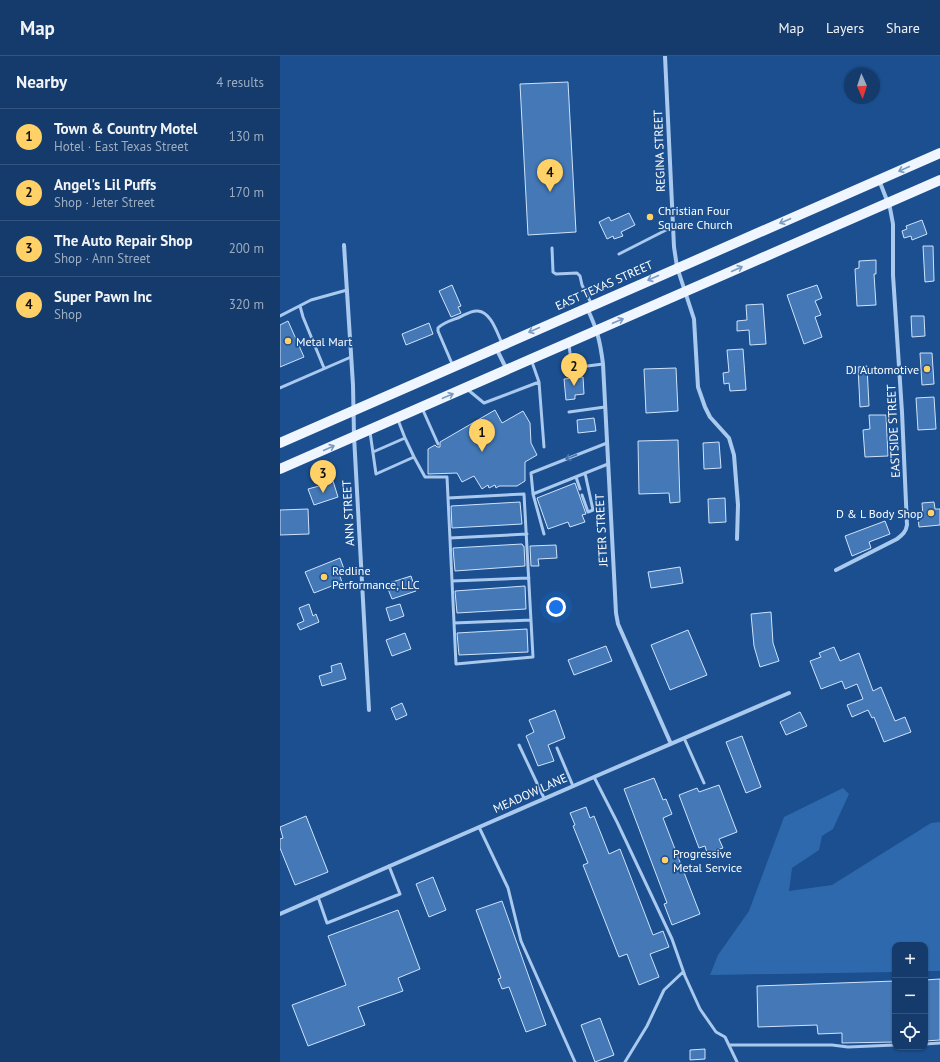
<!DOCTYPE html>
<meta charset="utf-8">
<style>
body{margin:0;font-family:"PT Sans",sans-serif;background:#1d4271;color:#f1f3f6}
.controls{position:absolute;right:12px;bottom:12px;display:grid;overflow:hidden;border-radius:8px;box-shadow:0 1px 3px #0004}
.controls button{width:36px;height:36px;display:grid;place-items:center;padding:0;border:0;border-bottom:1px solid #33557e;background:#143b6b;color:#f1f3f6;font:20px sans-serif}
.compass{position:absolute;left:564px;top:12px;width:36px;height:36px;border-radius:50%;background:#143b6b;box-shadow:0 1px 3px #0004;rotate:177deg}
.you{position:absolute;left:276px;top:551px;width:14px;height:14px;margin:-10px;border:3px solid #fff;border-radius:50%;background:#1a73e8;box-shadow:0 0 0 6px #1a73e833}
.badge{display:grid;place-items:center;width:26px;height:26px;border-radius:50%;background:#ffd166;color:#111;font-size:13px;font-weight:700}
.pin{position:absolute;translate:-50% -33px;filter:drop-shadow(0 1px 2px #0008)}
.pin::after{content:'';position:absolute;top:21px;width:14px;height:12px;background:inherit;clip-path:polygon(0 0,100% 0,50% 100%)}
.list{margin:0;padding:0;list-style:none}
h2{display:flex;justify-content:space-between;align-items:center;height:52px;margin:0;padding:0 16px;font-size:17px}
h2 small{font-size:13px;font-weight:400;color:#9dadc1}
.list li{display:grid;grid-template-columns:26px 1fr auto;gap:12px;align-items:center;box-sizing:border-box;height:56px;padding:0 16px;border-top:1px solid #33557e}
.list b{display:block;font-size:15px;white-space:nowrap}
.list p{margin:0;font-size:13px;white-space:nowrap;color:#9dadc1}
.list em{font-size:13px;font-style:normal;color:#9dadc1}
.icon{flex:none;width:22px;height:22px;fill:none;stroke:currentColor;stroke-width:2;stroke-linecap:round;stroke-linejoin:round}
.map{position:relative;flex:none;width:660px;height:1006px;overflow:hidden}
header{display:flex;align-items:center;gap:24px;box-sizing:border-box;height:56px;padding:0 20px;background:#143b6b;border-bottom:1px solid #33557e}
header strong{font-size:19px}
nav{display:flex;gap:22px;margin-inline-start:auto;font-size:14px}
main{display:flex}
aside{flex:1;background:#143b6b}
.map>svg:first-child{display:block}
.green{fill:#2e69ad}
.building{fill:#4478b7;stroke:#cfe3fa}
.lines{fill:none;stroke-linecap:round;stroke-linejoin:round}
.service{stroke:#a9c9ee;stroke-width:3}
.minor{stroke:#a9c9ee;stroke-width:4}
.primary{stroke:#f0f6ff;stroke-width:10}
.oneway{stroke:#7b9ac1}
.oneway2{stroke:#4674ac}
.poi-dot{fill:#ffd166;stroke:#1b4f8f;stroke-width:1.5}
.labels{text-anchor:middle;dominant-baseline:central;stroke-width:3.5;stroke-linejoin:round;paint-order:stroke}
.street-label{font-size:12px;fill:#fff;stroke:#1b4f8f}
.poi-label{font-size:12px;fill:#fff;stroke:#1b4f8f;text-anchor:start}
</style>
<header>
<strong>Map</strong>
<nav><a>Map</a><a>Layers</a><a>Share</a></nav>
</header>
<main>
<aside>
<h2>Nearby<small>4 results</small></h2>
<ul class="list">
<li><span class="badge">1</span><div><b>Town &amp; Country Motel</b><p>Hotel · East Texas Street</p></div><em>130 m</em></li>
<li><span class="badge">2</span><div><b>Angel's Lil Puffs</b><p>Shop · Jeter Street</p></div><em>170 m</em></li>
<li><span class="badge">3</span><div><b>The Auto Repair Shop</b><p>Shop · Ann Street</p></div><em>200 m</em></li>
<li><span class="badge">4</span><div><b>Super Pawn Inc</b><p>Shop</p></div><em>320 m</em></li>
</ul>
</aside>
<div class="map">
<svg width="660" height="1006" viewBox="0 0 660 1006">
<rect width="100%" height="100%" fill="#1b4f8f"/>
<path class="green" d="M 563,732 L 569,738 L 553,773 L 542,780 L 539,794 L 512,812 L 509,835 L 552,829 L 651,767 L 660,766 L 660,915 L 645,915 L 645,889 L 615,889 L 615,916 L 430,919 L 438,899 L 469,855 L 504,761 Z"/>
<path class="building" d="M 288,26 L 296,176 L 248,179 L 240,28 Z
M 349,157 L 355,169 L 341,176 L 343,180 L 334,183 L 333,180 L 327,183 L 319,166 L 329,161 L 331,165 Z
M 642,164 L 647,178 L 632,184 L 631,180 L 624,182 L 622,175 L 627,173 L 626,170 Z
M 643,190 L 653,190 L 654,225 L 645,226 Z
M 596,204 L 596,218 L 594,218 L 596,249 L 577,250 L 575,213 L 579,212 L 579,205 Z
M 172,229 L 181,250 L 178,251 L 181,257 L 171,261 L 159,235 Z
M 537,229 L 542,242 L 535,245 L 541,259 L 535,261 L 542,281 L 524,288 L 507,239 Z
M 483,248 L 486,288 L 470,289 L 469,274 L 457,275 L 457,265 L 467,264 L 466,249 Z
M 631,260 L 644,260 L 645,280 L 632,281 Z
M 8,265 L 24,301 L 0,311 L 0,269 Z
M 149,267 L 153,278 L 126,289 L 122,278 Z
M 463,293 L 466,334 L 450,335 L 449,327 L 444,328 L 443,317 L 449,316 L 447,294 Z
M 640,297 L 652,297 L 654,328 L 642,329 Z
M 587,310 L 589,350 L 580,351 L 578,311 Z
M 396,312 L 398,355 L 366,357 L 364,313 Z
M 303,321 L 304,338 L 295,339 L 295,343 L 286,344 L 284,323 Z
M 654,341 L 656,373 L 638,374 L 636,342 Z
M 215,354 L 222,367 L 243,355 L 250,367 L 251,387 L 257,399 L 245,406 L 245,425 L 237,430 L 219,430 L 216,432 L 215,429 L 209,432 L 208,429 L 202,433 L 194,420 L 182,426 L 177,417 L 148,418 L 148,393 L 155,389 L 157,391 L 160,391 L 160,386 Z
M 589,359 L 606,359 L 608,400 L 585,401 L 583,374 L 590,373 Z
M 314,362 L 316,375 L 298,377 L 297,364 Z
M 398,384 L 400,446 L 390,447 L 389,437 L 359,438 L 358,385 Z
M 439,386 L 441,412 L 424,413 L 423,387 Z
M 43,415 L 46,427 L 53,425 L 58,441 L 34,449 L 28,433 L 39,430 L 36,417 Z
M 295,427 L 306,458 L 302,459 L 305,466 L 290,471 L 288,466 L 268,473 L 257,442 Z
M 445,442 L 446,466 L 429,467 L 428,443 Z
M 240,446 L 242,468 L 172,472 L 171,450 Z
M 654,446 L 655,453 L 660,453 L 660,469 L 639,471 L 638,461 L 643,460 L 642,447 Z
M 28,453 L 29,478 L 0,479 L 0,454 Z
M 605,465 L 610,478 L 589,486 L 591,492 L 572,500 L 565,480 Z
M 242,488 L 243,490 L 244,490 L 245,510 L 175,515 L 173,492 Z
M 276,489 L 277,502 L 258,503 L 259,510 L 251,510 L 250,490 Z
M 60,502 L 64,513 L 58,515 L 62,526 L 34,537 L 25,516 Z
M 400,511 L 403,527 L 371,532 L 368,516 Z
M 131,520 L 136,535 L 112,543 L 106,528 Z
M 245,530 L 246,553 L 177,557 L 175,535 Z
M 29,548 L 33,560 L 36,558 L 39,566 L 20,574 L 17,568 L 24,565 L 19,552 Z
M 120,548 L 124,560 L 110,565 L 106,552 Z
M 491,556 L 493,587 L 499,605 L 480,611 L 474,590 L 471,558 Z
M 247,573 L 248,596 L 179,599 L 177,577 Z
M 408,574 L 427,619 L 390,634 L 371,589 Z
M 125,577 L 131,593 L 112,600 L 106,584 Z
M 326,590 L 332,605 L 294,619 L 288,604 Z
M 554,591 L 560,605 L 579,597 L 593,635 L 601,631 L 615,665 L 625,661 L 631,676 L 604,686 L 594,661 L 592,662 L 588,654 L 572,661 L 567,649 L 583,643 L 577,628 L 565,633 L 562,625 L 541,633 L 530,605 L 541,601 L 539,597 Z
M 61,607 L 66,623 L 42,630 L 39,620 L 52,616 L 51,610 Z
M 122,647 L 127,659 L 116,664 L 111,652 Z
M 275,654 L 285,682 L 268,689 L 274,705 L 258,710 L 246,680 L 254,676 L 249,664 Z
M 520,656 L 527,670 L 506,679 L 500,666 Z
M 462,680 L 481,731 L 466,737 L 446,686 Z
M 374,722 L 383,744 L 386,743 L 392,758 L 383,762 L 420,858 L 392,869 L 384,848 L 387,847 L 344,733 Z
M 439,729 L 457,776 L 439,783 L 443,792 L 427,797 L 425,790 L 419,792 L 399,739 L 417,732 L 419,736 Z
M 306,751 L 310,762 L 314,760 L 329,798 L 340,793 L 373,879 L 383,875 L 389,891 L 370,898 L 379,921 L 359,929 L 347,898 L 339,901 L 303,809 L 308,807 L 293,770 L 295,769 L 290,757 Z
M 26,760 L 48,816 L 15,829 L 0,792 L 0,783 L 3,782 L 0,771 Z
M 153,821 L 166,854 L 149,861 L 136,828 Z
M 222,845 L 266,969 L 246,976 L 229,931 L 222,933 L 218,923 L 221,922 L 196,854 Z
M 118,854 L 140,913 L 118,922 L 123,935 L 78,951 L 85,969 L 28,990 L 12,949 L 66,929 L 48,880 Z
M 660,923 L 660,984 L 645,985 L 645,924 Z
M 615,925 L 615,986 L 562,987 L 562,977 L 538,978 L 537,969 L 478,971 L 477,930 Z
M 320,962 L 334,999 L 315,1006 L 301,969 Z
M 425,993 L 425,1003 L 410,1004 L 410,994 Z"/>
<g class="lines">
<path class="service" d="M 272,192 L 273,216 L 276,218 L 297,217 L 300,220 L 302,229 L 311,247
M 339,198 L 392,171
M 20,250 L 23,261 L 44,312
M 0,260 L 31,244 L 67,234
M 289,289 L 292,312 L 323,308
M 252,306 L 259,326
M 173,310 L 158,275 L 158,272 C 164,266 173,264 180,261 C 186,258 192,254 198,255 C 211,256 217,277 222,287
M 0,332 L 71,301
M 187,333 L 204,347 L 259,326 L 264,391
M 142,352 L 158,388
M 289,356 L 325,351
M 118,364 L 125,382
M 90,376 L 96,418 L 134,401 L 145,421 L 167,421 L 168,442 L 176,608 L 253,601 L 244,438 L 168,442
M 327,387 L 251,417 L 253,438 L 328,408
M 93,396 L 125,382 L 134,401
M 296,421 L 300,433
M 253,438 L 264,478
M 302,439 L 308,456 L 313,454 L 305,417
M 170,482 L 247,478
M 172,525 L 249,522
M 174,567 L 251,564
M 404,682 L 424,727
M 239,689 L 264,742
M 277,692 L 293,730
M 314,721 L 337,766 L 392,883 L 405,920 L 420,953 L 436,976 L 445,981 L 457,1006
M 199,771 L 228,832 L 241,885 L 295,1006
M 38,841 L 47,867 L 120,838 L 109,810
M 645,988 L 660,987
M 449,989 L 552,989 L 568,991 L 615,989
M 345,1006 L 367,970 L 384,934 L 403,916"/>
<path class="minor" d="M 385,0 L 394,191 L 397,211 L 414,263 L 418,331 L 425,351 L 430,361 L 449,382 L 454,399 L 458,449 L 457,483
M 64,189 L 73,329 L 74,380 L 89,654
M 307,252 C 317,273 320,284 323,308 L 336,557 L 338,568 L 391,688
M 216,292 L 227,314
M 556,514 L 617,483 C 622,479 626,476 627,469 L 622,356 L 613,219 L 613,168 L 610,152 L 599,124
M 0,858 L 314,721 L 509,637"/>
<path class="primary" d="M 0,387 L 660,97
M 0,413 L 660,124"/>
</g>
<defs><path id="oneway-shaft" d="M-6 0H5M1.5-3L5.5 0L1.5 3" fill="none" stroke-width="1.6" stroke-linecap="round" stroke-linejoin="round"/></defs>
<g class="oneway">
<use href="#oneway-shaft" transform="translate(624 113) rotate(156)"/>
<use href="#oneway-shaft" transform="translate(505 165) rotate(157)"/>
<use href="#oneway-shaft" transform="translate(457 213) rotate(-24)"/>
<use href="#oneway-shaft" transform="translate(373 222) rotate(156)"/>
<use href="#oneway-shaft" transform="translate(338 265) rotate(-23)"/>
<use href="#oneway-shaft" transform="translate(254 274) rotate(156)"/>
<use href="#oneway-shaft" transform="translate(168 340) rotate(-23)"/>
<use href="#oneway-shaft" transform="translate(49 392) rotate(-24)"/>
</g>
<use class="oneway2" href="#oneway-shaft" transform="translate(291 401) rotate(158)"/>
<g class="poi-dot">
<circle cx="370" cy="161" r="4"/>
<circle cx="8" cy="285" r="4"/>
<circle cx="647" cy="313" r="4"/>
<circle cx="651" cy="457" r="4"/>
<circle cx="44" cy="521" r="4"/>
<circle cx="385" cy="804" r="4"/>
</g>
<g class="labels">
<g class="street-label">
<text transform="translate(379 95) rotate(-92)">REGINA STREET</text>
<text transform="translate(324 229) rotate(-24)">EAST TEXAS STREET</text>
<text transform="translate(613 375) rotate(-93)">EASTSIDE STREET</text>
<text transform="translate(68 457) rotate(-93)">ANN STREET</text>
<text transform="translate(321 474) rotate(-93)">JETER STREET</text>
<text transform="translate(250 737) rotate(-24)">MEADOW LANE</text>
</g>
<g class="poi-label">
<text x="378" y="154">Christian Four<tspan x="378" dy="14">Square Church</tspan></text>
<text x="16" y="285">Metal Mart</text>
<text x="639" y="313" text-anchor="end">DJ Automotive</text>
<text x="643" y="457" text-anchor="end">D &amp; L Body Shop</text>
<text x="52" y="514">Redline<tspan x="52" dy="14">Performance, LLC</tspan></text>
<text x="393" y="797">Progressive<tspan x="393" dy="14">Metal Service</tspan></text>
</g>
</g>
</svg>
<div class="controls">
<button>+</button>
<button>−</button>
<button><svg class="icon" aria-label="locate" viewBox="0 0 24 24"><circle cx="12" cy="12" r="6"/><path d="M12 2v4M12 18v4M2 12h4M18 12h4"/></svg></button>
</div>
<svg class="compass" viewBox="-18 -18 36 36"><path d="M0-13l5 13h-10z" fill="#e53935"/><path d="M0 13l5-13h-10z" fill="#9dadc1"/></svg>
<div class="you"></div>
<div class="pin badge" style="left:202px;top:396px">1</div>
<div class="pin badge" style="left:294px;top:330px">2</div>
<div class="pin badge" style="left:43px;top:437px">3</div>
<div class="pin badge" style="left:270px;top:136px">4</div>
</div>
</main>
